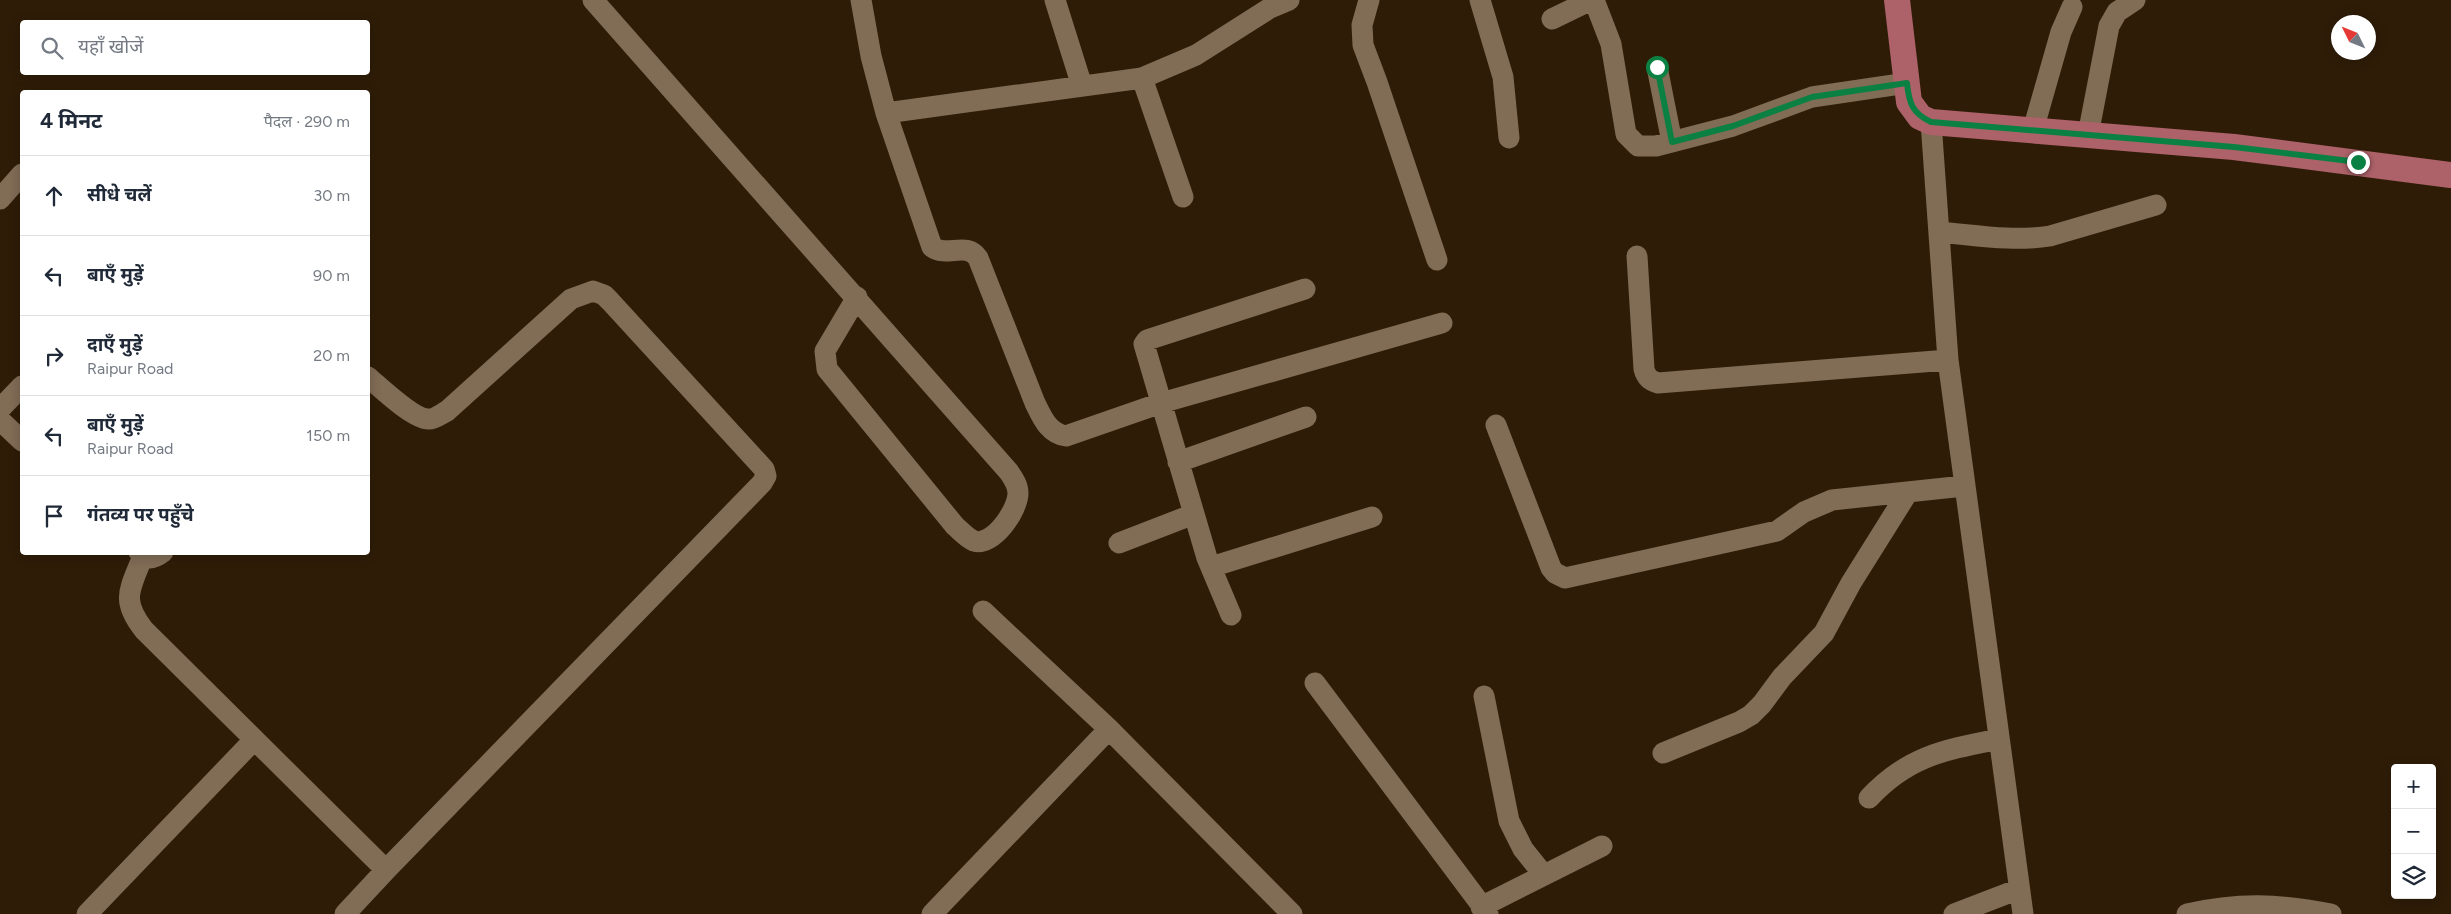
<!DOCTYPE html>
<html lang="hi">
<meta charset="utf-8">
<style>
body{margin:0;font-family:Figtree,"Noto Sans Devanagari",sans-serif;background:#f6f6f7;color:#1f2937}
.controls{position:absolute;right:15px;bottom:15px;display:grid;overflow:hidden;border-radius:5px;box-shadow:0 2px 12px #0003}
.controls button{width:45px;height:45px;display:grid;place-items:center;padding:0;border:0;border-bottom:1px solid #e0e1e3;background:#fff;color:#1f2937;font:25px sans-serif}
.compass{position:absolute;left:2331px;top:15px;width:45px;height:45px;border-radius:50%;background:#fff;box-shadow:0 2px 12px #0003;rotate:313deg}
.stop{position:absolute;width:15px;height:15px;margin:-11px;border:4px solid #0b8043;border-radius:50%;background:#fff}
.stop.end{background:#0b8043;border-color:#fff;box-shadow:0 1px 5px #0008}
.list{margin:0;padding:0;list-style:none}
h2{display:flex;justify-content:space-between;align-items:center;height:65px;margin:0;padding:0 20px;font-size:21px}
h2 small{font-size:16px;font-weight:400;color:#747a83}
.list li{display:grid;grid-template-columns:32px 1fr auto;gap:15px;align-items:center;box-sizing:border-box;height:80px;padding:0 20px;border-top:1px solid #e0e1e3}
.list b{display:block;font-size:19px;white-space:nowrap}
.list p{margin:0;font-size:16px;white-space:nowrap;color:#747a83}
.list em{font-size:16px;font-style:normal;color:#747a83}
.icon{flex:none;width:28px;height:28px;fill:none;stroke:currentColor;stroke-width:2;stroke-linecap:round;stroke-linejoin:round}
.map{position:relative;flex:none;width:2451px;height:914px;overflow:hidden}
.search{position:absolute;background:#fff;box-shadow:0 2px 12px #0003;left:20px;top:20px;width:350px;height:55px;display:flex;align-items:center;gap:12px;box-sizing:border-box;padding:0 18px;border-radius:5px;color:#747a83;font-size:19px}
.panel{position:absolute;background:#fff;box-shadow:0 2px 12px #0003;left:20px;top:90px;width:350px;height:465px;border-radius:5px}
.map>svg:first-child{display:block}
.lines{fill:none;stroke-linecap:round;stroke-linejoin:round}
.minor{stroke:#816c55;stroke-width:21}
.major{stroke:#ad6169;stroke-width:26}
.route{stroke:#0b8043;stroke-width:6}
</style>
<div class="map">
<svg width="2451" height="914" viewBox="0 0 2451 914">
<rect width="100%" height="100%" fill="#2e1c07"/>
<g class="lines">
<path class="minor" d="M 593,0 L 1009,472 C 1013,478 1018,485 1018,493 C 1018,510 993,547 974,541 C 967,538 961,531 955,526 L 827,369 L 825,351 L 857,297
M 861,0 L 871,56 L 886,113 L 1142,78 L 1196,55 L 1270,8 L 1289,0
M 1055,0 L 1082,86
M 1369,0 L 1362,25 L 1363,45 L 1377,82 L 1437,260
M 1480,0 L 1503,77 L 1509,138
M 1594,0 L 1611,44 L 1626,134 L 1638,146 L 1656,146 L 1733,126 L 1812,97 L 1907,83
M 1552,19 L 1591,0
M 1657,67 L 1672,142
M 1142,78 L 1183,197
M 886,113 L 932,247 C 947,258 966,241 978,258 L 1035,403 C 1042,417 1048,433 1066,436 L 1161,403 L 1442,323
M 1931,122 L 1948,360 L 2023,914
M 2033,130 L 2061,32 L 2072,7
M 2088,135 L 2109,26 L 2117,12 L 2135,0
M 0,199 L 22,174
M 1939,232 C 1975,235 2013,242 2050,236 L 2156,205
M 1637,256 L 1644,369 C 1646,377 1650,381 1658,383 L 1948,360
M 0,409 L 22,386
M 0,420 L 22,441
M 1496,425 L 1551,568 L 1555,573 L 1565,578 L 1777,531 L 1804,512 L 1832,500 L 1964,486
M 1178,462 L 1306,417
M 1119,543 L 1194,514
M 139,552 C 147,561 154,559 163,552
M 143,556 C 130,589 120,600 144,630 L 386,870
M 1211,567 L 1372,517
M 983,611 L 1109,729 L 1292,914
M 1231,615 L 1207,558 L 1144,344 L 1147,340 L 1305,289
M 1315,683 L 1488,914
M 1484,696 L 1509,821 L 1523,849 L 1543,874
M 1663,753 L 1739,722 L 1751,715 L 1762,704 L 1782,677 L 1824,633 L 1851,583 L 1908,492
M 1869,798 C 1908,756 1944,750 1999,739
M 1481,907 L 1602,846
M 87,914 L 253,741
M 345,914 L 386,870 L 762,483 L 766,476 L 764,469 L 610,301 L 604,295 L 593,291 L 571,299 L 447,411 C 441,414 435,419 429,419 C 414,420 380,387 368,377
M 932,914 L 1109,729
M 1954,914 L 2019,889
M 2187,914 C 2239,902 2279,904 2331,914"/>
<path class="major" d="M 1897,0 L 1909,102 L 1920,117 L 1931,122 L 2234,147 L 2451,175"/>
</g>
<g class="lines">
<path class="route" d="M 1657,67 L 1672,142 L 1733,126 L 1812,97 L 1907,83 C 1909,103 1912,113 1931,122 L 2234,147 L 2358,162"/>
</g>
</svg>
<div class="controls">
<button>+</button>
<button>−</button>
<button><svg class="icon" aria-label="layers" viewBox="0 0 24 24"><path d="M12 4l9 5-9 5-9-5zM3 14l9 5 9-5"/></svg></button>
</div>
<svg class="compass" viewBox="-18 -18 36 36"><path d="M0-13l5 13h-10z" fill="#e53935"/><path d="M0 13l5-13h-10z" fill="#747a83"/></svg>
<div class="stop" style="left:1657px;top:67px"></div>
<div class="stop end" style="left:2358px;top:162px"></div>
<div class="search"><svg class="icon" aria-label="search" viewBox="0 0 24 24"><circle cx="10" cy="10" r="6"/><path d="M15 15l6 6"/></svg>यहाँ खोजें</div>
<section class="panel">
<h2>4 मिनट<small>पैदल · 290 m</small></h2>
<ul class="list">
<li><svg class="icon" aria-label="ahead" viewBox="0 0 24 24"><path d="M12 20V5M6 11l6-6 6 6"/></svg><div><b>सीधे चलें</b></div><em>30 m</em></li>
<li><svg class="icon" aria-label="left" viewBox="0 0 24 24"><path d="M17 20v-9H6M10 6l-5 5 5 5"/></svg><div><b>बाएँ मुड़ें</b></div><em>90 m</em></li>
<li><svg class="icon" aria-label="right" viewBox="0 0 24 24"><path d="M7 20v-9h11M14 6l5 5-5 5"/></svg><div><b>दाएँ मुड़ें</b><p>Raipur Road</p></div><em>20 m</em></li>
<li><svg class="icon" aria-label="left" viewBox="0 0 24 24"><path d="M17 20v-9H6M10 6l-5 5 5 5"/></svg><div><b>बाएँ मुड़ें</b><p>Raipur Road</p></div><em>150 m</em></li>
<li><svg class="icon" aria-label="arrive" viewBox="0 0 24 24"><path d="M6 21V4h12l-3 4 3 4H6"/></svg><div><b>गंतव्य पर पहुँचे</b></div></li>
</ul>
</section>
</div>
